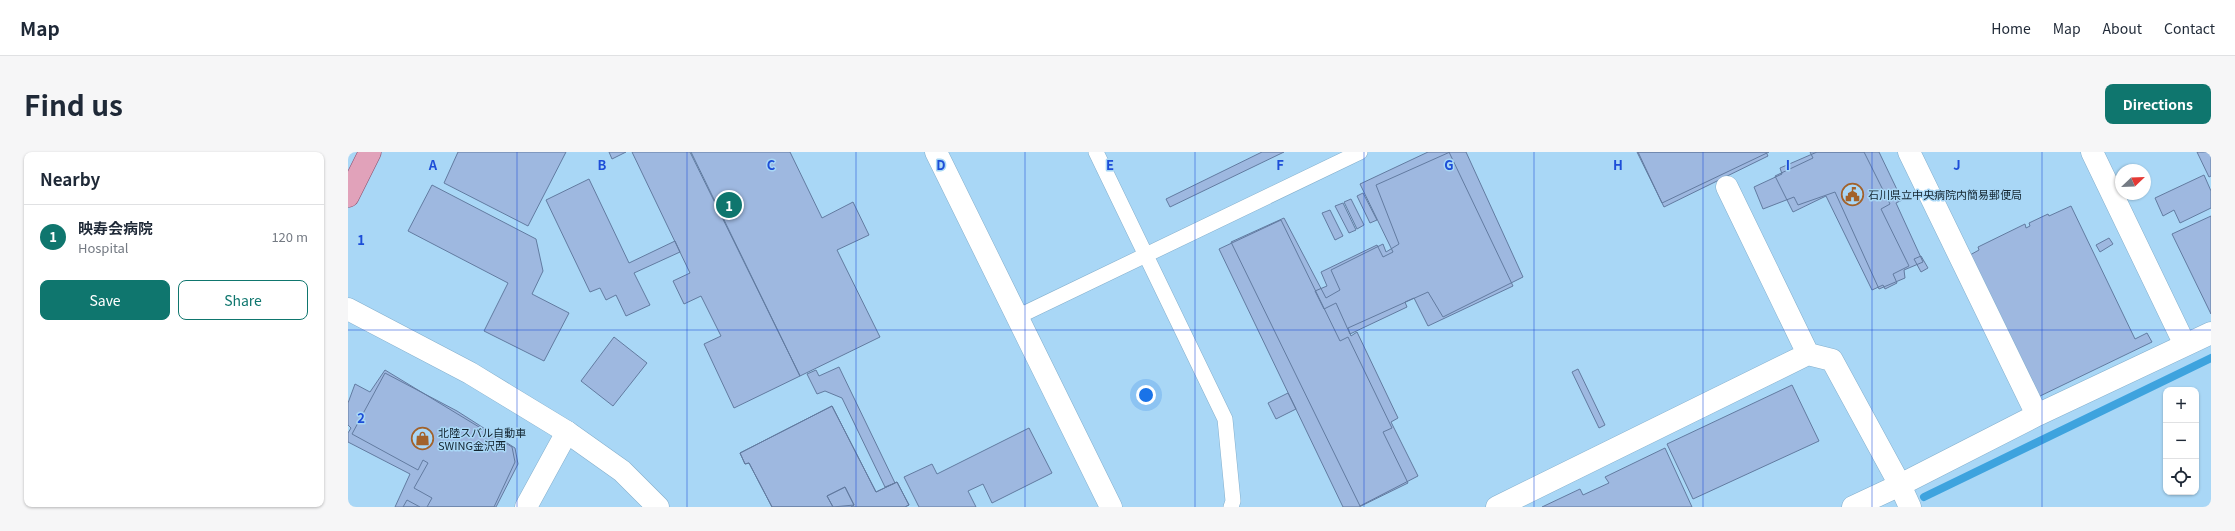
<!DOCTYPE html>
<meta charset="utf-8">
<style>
body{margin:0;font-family:Georgia,"Noto Sans JP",serif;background:#f6f6f7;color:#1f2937}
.controls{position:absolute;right:12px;bottom:12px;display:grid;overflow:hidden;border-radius:8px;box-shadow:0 1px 3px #0004}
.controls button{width:36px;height:36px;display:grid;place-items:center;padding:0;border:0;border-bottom:1px solid #e0e1e3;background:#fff;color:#1f2937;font:20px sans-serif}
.compass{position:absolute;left:1767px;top:12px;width:36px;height:36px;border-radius:50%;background:#fff;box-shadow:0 1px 3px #0004;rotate:67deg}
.you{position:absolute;left:798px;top:243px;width:14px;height:14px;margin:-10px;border:3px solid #fff;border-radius:50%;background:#1a73e8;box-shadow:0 0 0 6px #1a73e833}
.badge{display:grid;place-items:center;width:26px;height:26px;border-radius:50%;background:#0f766e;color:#fff;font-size:13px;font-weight:700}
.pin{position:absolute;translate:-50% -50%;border:2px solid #fff;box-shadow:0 1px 4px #0006}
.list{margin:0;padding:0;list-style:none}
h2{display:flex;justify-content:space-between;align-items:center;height:52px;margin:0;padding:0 16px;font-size:17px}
h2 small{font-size:13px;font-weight:400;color:#747a83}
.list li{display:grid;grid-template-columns:26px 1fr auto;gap:12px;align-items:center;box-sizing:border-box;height:64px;padding:0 16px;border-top:1px solid #e0e1e3}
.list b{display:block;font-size:15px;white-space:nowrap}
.list p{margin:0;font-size:13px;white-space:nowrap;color:#747a83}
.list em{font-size:13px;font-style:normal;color:#747a83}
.actions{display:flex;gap:8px;padding:12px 16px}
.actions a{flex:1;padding:9px 0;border:1px solid #0f766e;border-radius:8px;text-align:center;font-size:14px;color:#0f766e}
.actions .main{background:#0f766e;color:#fff}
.icon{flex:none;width:22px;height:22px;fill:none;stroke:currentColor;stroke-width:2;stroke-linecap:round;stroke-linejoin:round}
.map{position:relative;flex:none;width:1863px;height:355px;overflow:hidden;border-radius:8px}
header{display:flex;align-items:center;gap:24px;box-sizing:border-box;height:56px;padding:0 20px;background:#fff;border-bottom:1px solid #e0e1e3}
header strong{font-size:19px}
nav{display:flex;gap:22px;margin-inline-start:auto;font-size:14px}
.intro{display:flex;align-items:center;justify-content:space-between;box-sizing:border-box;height:96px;padding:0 24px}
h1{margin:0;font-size:28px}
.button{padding:10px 18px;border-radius:8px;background:#0f766e;color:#fff;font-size:14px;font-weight:700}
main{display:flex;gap:24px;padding:0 24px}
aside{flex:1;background:#fff;border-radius:8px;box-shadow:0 1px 3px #0004}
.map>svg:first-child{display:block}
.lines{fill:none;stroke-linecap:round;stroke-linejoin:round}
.stream{stroke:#3ea3de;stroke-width:8}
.building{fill:#9eb8e0;stroke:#627ba0}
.lane-casing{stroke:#83afcd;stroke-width:16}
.street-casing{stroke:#83afcd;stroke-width:23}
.secondary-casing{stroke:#83afcd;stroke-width:23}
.primary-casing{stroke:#8c4e6c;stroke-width:23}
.lane{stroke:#fff;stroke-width:15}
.street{stroke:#fff;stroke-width:22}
.secondary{stroke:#fff;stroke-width:22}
.primary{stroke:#e1a2ba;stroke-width:22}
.grid{fill:none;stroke:#1d4ed8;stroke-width:1;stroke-opacity:0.55}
.labels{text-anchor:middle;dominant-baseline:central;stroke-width:3;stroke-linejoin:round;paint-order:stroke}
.poi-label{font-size:11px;fill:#132530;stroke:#a9d7f6;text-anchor:start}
.grid-label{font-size:13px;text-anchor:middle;font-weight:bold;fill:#1d4ed8;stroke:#a9d7f6;stroke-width:3;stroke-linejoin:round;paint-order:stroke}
</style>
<header>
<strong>Map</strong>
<nav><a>Home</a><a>Map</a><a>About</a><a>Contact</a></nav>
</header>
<div class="intro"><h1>Find us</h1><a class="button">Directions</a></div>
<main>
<aside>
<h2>Nearby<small></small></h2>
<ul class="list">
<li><span class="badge">1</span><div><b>映寿会病院</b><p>Hospital</p></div><em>120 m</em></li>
</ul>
<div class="actions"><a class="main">Save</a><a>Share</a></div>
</aside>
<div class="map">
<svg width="1863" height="355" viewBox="0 0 1863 355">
<rect width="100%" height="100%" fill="#a9d7f6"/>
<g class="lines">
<path class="stream" d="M 1576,345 L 1863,206"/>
</g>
<path class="building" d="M 110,0 L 218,0 L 180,74 L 96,31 Z
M 261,0 L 278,0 L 264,7 Z
M 284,0 L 342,0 L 452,224 L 386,256 L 356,192 L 373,184 L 353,144 L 336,152 L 325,129 L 342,121 Z
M 343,0 L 442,0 L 474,66 L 505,50 L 521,83 L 489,98 L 532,185 L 452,224 Z
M 914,0 L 936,0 L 822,55 L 818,47 Z
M 1080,0 L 1101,0 L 1165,134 L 1080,174 L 1066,146 L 1057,150 L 1059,155 L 1002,182 L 988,151 L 976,157 L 967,139 L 979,134 L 973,120 L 1029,93 L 1035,105 L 1045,100 L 1012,32 Z
M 1102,0 L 1118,0 L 1175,125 L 1095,165 L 1080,140 L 1000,176 L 1003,184 L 1009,180 L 1050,266 L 1043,270 L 1070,324 L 1012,354 L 883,90 L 936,66 L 978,146 L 992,138 L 983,118 L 1035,92 L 1038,100 L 1051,92 L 1028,33 Z
M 1289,0 L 1418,0 L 1420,4 L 1316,55 Z
M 1290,0 L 1421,0 L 1314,51 Z
M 1462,0 L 1516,0 L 1542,52 L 1533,57 L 1561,114 L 1545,122 L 1549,131 L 1537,137 L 1535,133 L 1524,138 L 1478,44 L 1445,60 L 1427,24 L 1465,6 Z
M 1469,0 L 1531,0 L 1554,48 L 1548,51 L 1575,110 L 1556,118 L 1557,126 L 1531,137 L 1487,40 L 1450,53 L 1446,45 L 1415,57 L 1406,35 L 1434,22 L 1432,16 Z
M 1849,0 L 1863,0 L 1863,24 L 1861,25 Z
M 1856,23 L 1863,39 L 1863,56 L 1832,71 L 1826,58 L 1815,64 L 1807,46 Z
M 241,27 L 281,111 L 327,89 L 332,100 L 286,121 L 302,153 L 278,164 L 268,143 L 258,148 L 252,136 L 242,140 L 198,48 Z
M 84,33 L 188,87 L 195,119 L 184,142 L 221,161 L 196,209 L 136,179 L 160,131 L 60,79 Z
M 1015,41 L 1029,68 L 1022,71 L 1009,44 Z
M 1003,47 L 1016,73 L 1009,77 L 996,50 Z
M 995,51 L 1008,78 L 1001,81 L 987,54 Z
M 1723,54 L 1787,187 L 1799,181 L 1804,190 L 1690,245 L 1622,103 L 1631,98 L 1630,95 L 1677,72 L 1678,76 L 1682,74 L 1681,71 L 1700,62 L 1701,64 Z
M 982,58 L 995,84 L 987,88 L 974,61 Z
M 1863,64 L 1863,162 L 1824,82 Z
M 933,68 L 992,189 L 1000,185 L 1044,276 L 1035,280 L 1060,331 L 1011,355 L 995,355 L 871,97 Z
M 1761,86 L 1765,92 L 1752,100 L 1748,93 Z
M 1573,104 L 1580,116 L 1573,120 L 1566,107 Z
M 266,185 L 299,211 L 265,254 L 233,229 Z
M 491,215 L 547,331 L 537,335 L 494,246 L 477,239 L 469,242 L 459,222 L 468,218 L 471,224 Z
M 1230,217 L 1257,273 L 1251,276 L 1224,220 Z
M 37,218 L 164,295 L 167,310 L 146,355 L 47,355 L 62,322 L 0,290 L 0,281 L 3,276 L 0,273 L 0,251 L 7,232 L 22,240 Z
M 37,221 L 109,259 L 167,296 L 170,312 L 148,355 L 79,355 L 84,346 L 66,336 L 80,311 L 75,308 L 70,318 L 4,282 Z
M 1444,233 L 1471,289 L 1345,347 L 1319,292 Z
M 940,241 L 948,257 L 928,267 L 920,251 Z
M 484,254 L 528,340 L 549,330 L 561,353 L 557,355 L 503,355 L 506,353 L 497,335 L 479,344 L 485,355 L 424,355 L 401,311 L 397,312 L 392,301 Z
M 484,254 L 528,340 L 549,330 L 561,353 L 557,355 L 424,355 L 401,311 L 397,312 L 392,301 Z
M 681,276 L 704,321 L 644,351 L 635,332 L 620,339 L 628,355 L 571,355 L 556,325 L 584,312 L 589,322 Z
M 1317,296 L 1344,355 L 1194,355 L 1232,337 L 1235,343 L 1261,331 L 1257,325 Z
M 497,335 L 506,353 L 485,355 L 479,344 Z
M 59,348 L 72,355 L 55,355 Z"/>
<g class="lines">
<defs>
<path id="lane" d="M 748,0 L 877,267 L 885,349 L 883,355
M 669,165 L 1012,0"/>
<path id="street" d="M 588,0 L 763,355
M 1561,0 L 1689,263
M 1744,0 L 1837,193
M 1379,35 L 1460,202
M 178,355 L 219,280
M 1149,355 L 1460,202 L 1484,208 L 1552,333 L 1505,355
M 1562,355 L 1552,333 L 1689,263 L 1863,181"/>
<path id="secondary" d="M 0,157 L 122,221 L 219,280 L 274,319 L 310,355"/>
<path id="primary" d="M 0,44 L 22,0"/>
</defs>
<use href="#lane" class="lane-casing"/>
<use href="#street" class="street-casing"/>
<use href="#secondary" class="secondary-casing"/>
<use href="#primary" class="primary-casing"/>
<use href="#lane" class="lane"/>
<use href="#street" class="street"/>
<use href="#secondary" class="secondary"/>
<use href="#primary" class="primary"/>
</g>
<path class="grid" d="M 169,0 L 169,355M 339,0 L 339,355M 508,0 L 508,355M 677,0 L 677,355M 847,0 L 847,355M 1016,0 L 1016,355M 1186,0 L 1186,355M 1355,0 L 1355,355M 1524,0 L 1524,355M 1694,0 L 1694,355M 0,178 L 1863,178"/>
<defs>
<symbol id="civic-ring" viewBox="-11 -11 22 22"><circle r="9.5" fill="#a9d7f6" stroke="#a2622b" stroke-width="1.5"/><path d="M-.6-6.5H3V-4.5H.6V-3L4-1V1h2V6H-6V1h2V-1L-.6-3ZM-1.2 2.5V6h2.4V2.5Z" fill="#a2622b"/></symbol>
<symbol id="shop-ring" viewBox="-11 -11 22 22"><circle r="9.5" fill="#a9d7f6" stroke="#a2622b" stroke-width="1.5"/><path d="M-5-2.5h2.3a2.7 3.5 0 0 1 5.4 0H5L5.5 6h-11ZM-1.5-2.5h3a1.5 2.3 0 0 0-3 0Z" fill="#a2622b"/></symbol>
</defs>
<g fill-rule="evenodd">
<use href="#civic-ring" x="1492" y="30" width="25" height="25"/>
<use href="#shop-ring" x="62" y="274" width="25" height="25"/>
</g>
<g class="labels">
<g class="poi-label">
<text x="1520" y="42">石川県立中央病院内簡易郵便局</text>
<text x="90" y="280">北陸スバル自動車<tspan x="90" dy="13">SWING金沢西</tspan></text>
</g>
</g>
<g class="grid-label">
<text x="85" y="18">A</text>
<text x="254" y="18">B</text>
<text x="423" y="18">C</text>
<text x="593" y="18">D</text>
<text x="762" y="18">E</text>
<text x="932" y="18">F</text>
<text x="1101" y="18">G</text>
<text x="1270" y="18">H</text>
<text x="1440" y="18">I</text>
<text x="1609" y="18">J</text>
<text x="13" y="93">1</text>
<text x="13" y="271">2</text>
</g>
</svg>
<div class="controls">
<button>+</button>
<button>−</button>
<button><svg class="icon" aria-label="locate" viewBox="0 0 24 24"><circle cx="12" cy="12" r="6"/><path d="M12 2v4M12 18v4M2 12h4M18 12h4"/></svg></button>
</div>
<svg class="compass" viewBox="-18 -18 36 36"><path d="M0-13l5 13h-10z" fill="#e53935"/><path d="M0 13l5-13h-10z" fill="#747a83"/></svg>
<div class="you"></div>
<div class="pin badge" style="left:381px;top:53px">1</div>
</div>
</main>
